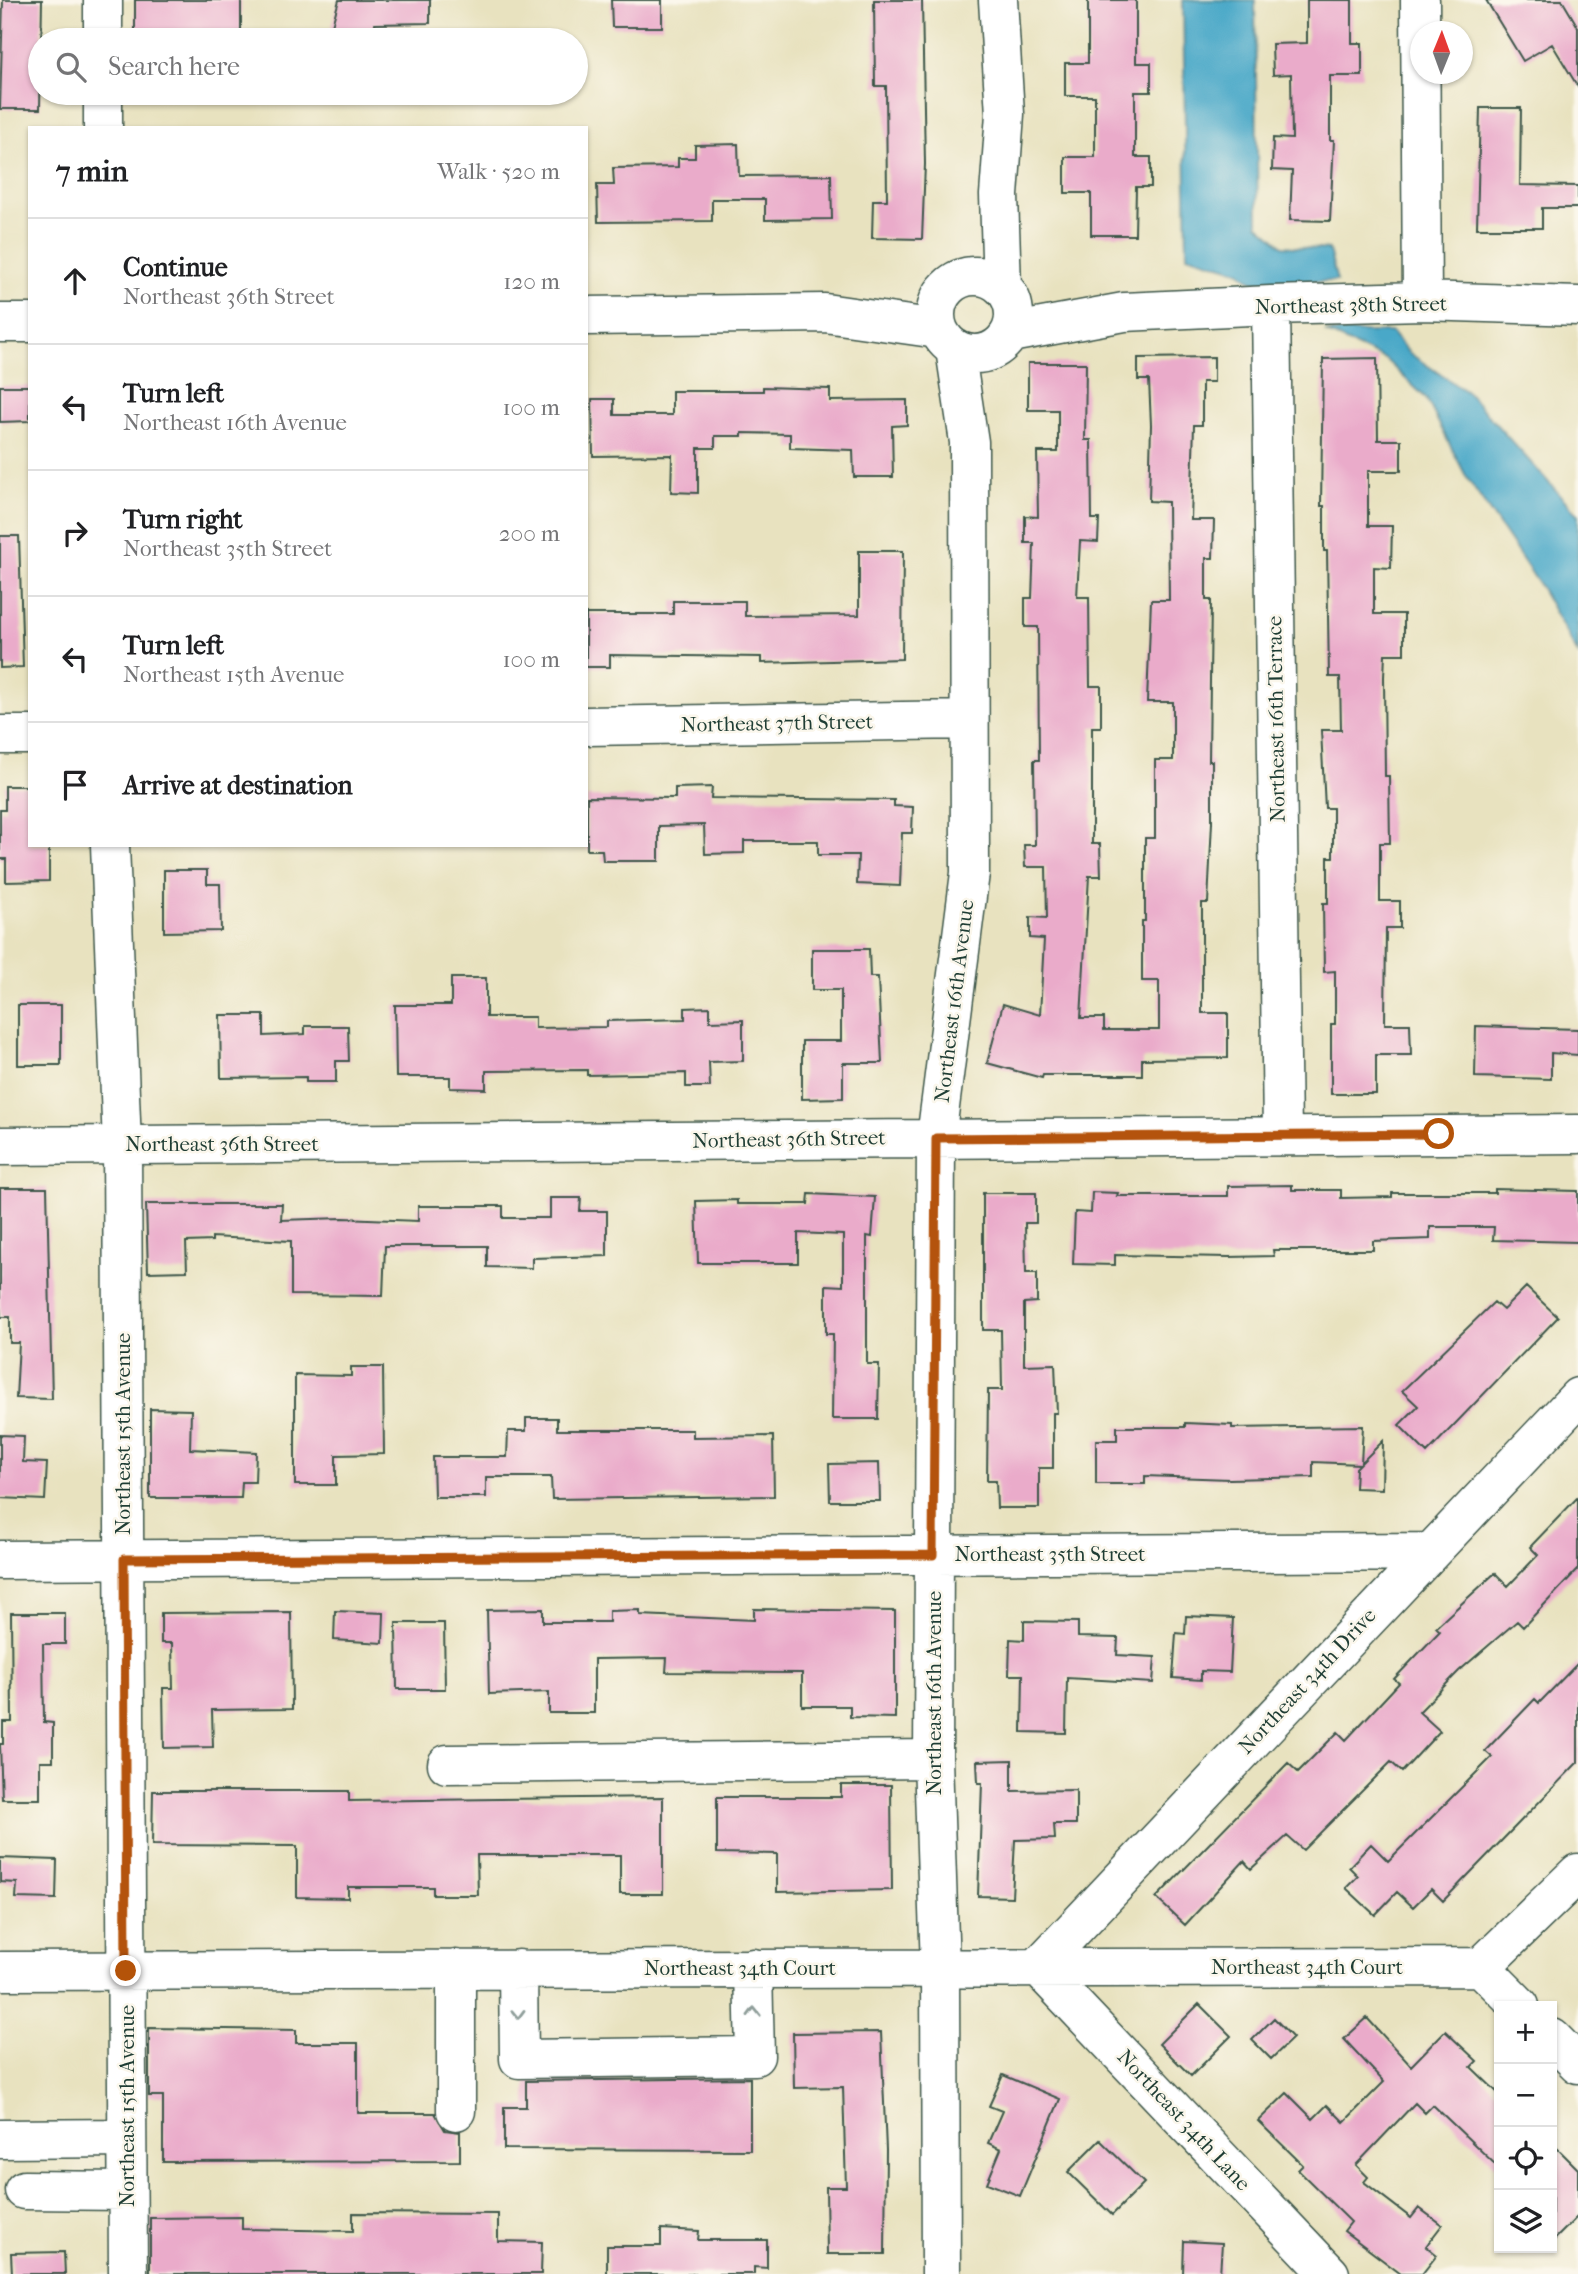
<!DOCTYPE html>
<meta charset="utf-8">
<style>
body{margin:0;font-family:"IM FELL French Canon",serif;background:#f2f2f2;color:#202124}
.controls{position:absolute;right:21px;bottom:21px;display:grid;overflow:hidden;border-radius:0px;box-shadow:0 2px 5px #0004}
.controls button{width:63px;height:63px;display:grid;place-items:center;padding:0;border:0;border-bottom:2px solid #e0e0e0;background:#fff;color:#202124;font:35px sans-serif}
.compass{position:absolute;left:1410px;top:21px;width:63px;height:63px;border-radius:50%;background:#fff;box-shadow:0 2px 5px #0004;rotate:1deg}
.stop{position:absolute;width:21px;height:21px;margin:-16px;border:5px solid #b45309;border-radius:50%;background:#fff}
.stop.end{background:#b45309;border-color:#fff;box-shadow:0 2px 7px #0008}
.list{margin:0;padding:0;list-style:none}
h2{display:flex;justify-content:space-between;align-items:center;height:91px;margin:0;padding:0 28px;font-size:30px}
h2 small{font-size:23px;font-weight:400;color:#757577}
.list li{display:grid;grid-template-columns:46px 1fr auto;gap:21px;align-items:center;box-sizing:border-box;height:126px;padding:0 28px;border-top:2px solid #e0e0e0}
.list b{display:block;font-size:26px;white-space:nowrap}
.list p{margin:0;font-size:23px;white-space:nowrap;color:#757577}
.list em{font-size:23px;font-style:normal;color:#757577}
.icon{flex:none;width:38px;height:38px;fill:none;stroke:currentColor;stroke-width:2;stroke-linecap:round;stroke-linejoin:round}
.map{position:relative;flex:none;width:1578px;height:2274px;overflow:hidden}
.search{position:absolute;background:#fff;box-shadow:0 2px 5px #0004;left:28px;top:28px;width:560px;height:77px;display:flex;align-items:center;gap:18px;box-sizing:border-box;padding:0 24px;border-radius:38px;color:#757577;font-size:26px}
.panel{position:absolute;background:#fff;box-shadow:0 2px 5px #0004;left:28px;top:126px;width:560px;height:721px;border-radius:0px}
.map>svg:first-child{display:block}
.water{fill:#49a8c8;stroke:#34727e;stroke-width:2}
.building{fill:#eaabca}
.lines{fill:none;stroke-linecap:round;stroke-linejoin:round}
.minor-casing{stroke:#3d5649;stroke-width:41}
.minor{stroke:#fff;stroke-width:38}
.oneway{stroke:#8f9e9a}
.route{stroke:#b45309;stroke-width:9}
.labels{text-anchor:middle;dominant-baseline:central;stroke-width:5;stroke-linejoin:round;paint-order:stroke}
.street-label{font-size:21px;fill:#1f3d34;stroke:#fbf7ec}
</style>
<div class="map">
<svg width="1578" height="2274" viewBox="0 0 1578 2274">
<rect width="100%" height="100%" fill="#fbf7ec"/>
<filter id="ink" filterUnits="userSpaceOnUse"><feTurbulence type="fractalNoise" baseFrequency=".0143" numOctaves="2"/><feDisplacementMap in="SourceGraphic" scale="14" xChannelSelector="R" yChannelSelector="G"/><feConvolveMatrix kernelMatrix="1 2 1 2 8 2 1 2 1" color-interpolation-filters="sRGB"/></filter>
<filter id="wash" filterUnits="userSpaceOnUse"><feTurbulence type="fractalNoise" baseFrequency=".00686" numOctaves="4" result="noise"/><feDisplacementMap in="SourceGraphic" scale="28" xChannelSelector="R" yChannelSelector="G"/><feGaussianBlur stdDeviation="1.57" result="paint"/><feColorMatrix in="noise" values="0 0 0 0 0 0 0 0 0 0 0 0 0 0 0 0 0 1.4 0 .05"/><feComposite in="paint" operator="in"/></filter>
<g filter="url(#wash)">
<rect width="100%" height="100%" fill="#e8e2bf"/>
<path class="water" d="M 1183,0 L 1255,0 L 1258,224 L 1283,246 L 1329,250 L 1337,281 L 1253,282 L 1239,271 L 1187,255 Z
M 1325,332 L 1391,332 L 1409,353 L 1468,393 L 1578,515 L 1578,654 L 1537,581 L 1467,478 L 1426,398 L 1385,359 Z"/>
<g id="blocks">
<path class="building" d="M 3,0 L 42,0 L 40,109 L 0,109 Z
M 135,0 L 241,0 L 241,40 L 135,40 Z
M 339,0 L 430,0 L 430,23 L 375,24 L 370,40 L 328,40 Z
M 611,0 L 662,0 L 662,27 L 612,27 Z
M 874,0 L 922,0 L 925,164 L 922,239 L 872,238 L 873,200 L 887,200 L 886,86 L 875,86 Z
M 1088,0 L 1136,0 L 1136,63 L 1151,63 L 1151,92 L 1135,92 L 1135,157 L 1151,157 L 1151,187 L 1136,187 L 1135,235 L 1091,235 L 1091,193 L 1065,193 L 1065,157 L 1095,157 L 1095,96 L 1065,96 L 1065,63 L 1088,63 Z
M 1307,0 L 1352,0 L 1352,43 L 1362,43 L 1362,76 L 1330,76 L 1330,140 L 1334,140 L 1330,221 L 1290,220 L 1292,171 L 1272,170 L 1273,138 L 1292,139 L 1291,74 L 1273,75 L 1272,44 L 1307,43 Z
M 1486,0 L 1562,0 L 1578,27 L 1578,87 L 1552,44 L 1523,61 Z
M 1480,108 L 1521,108 L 1520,185 L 1578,186 L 1578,208 L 1542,208 L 1542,228 L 1477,228 Z
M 738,144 L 739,176 L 831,175 L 832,219 L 765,220 L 765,199 L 712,199 L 712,221 L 598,222 L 597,185 L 614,185 L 613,168 L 678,167 L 678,158 L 695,158 L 695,145 Z
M 1214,357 L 1214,382 L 1202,382 L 1202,425 L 1194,425 L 1191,520 L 1214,520 L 1213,558 L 1206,558 L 1206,600 L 1211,600 L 1209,761 L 1212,761 L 1212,822 L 1208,903 L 1202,903 L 1202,1013 L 1228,1013 L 1228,1058 L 1142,1059 L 1142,1075 L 1043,1075 L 1042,1078 L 987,1063 L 1003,1004 L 1040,1015 L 1044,939 L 1030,938 L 1030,917 L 1047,918 L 1046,867 L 1025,867 L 1024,845 L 1035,845 L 1034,760 L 1039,760 L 1038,627 L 1025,627 L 1025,598 L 1032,598 L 1034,543 L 1025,543 L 1025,516 L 1038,517 L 1037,452 L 1058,452 L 1058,410 L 1028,410 L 1028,363 L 1086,363 L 1085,440 L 1091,440 L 1092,519 L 1099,519 L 1098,542 L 1080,541 L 1077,597 L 1089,597 L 1090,686 L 1101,686 L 1101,727 L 1092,727 L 1092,844 L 1100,844 L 1101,876 L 1089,876 L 1081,1018 L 1104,1018 L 1104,1030 L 1159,1030 L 1159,981 L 1142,981 L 1142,921 L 1145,921 L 1145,838 L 1155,838 L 1155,760 L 1173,760 L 1173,702 L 1147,702 L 1151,600 L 1169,600 L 1168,502 L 1149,501 L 1151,425 L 1149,380 L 1138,380 L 1138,358 Z
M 1377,358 L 1378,440 L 1401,440 L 1401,471 L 1368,471 L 1368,526 L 1392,526 L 1391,568 L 1374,567 L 1374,614 L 1404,614 L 1404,654 L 1385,654 L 1384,677 L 1385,776 L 1389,776 L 1390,843 L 1380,843 L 1380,901 L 1400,901 L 1400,928 L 1386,928 L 1385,1024 L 1410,1024 L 1411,1055 L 1376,1055 L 1376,1094 L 1331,1094 L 1331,1024 L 1335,1024 L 1335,971 L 1324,972 L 1323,903 L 1328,903 L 1328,857 L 1333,857 L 1333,808 L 1325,808 L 1321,730 L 1341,730 L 1340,677 L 1329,677 L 1327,551 L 1324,551 L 1324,506 L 1321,506 L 1323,359 Z
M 0,386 L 30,386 L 30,421 L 0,422 Z
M 763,387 L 830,389 L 830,401 L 907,400 L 907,425 L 892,426 L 893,477 L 854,477 L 853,450 L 790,448 L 790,434 L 742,433 L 742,436 L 715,436 L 715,448 L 698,448 L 698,493 L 671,492 L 672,455 L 593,456 L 592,399 L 614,399 L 614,415 L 672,415 L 672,391 L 763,391 Z
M 0,536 L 19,536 L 23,667 L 0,668 Z
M 859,551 L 903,551 L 902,659 L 761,663 L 761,657 L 610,655 L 610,667 L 586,667 L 586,614 L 673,614 L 673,601 L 745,601 L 745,616 L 859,615 Z
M 5,786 L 30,786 L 30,845 L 49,845 L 49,881 L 6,882 L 6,859 L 0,859 L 0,810 L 5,810 Z
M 712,787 L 711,798 L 894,800 L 894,806 L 913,807 L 912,833 L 902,833 L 900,886 L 857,884 L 858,855 L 818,855 L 818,841 L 744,841 L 744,853 L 705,854 L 704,825 L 659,826 L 659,861 L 603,861 L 602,850 L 587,850 L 587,797 L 675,798 L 675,788 Z
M 164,870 L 207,870 L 207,884 L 220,884 L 221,931 L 164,932 Z
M 812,949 L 869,949 L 870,977 L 878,977 L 882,1063 L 843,1063 L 843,1098 L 802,1099 L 802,1041 L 841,1041 L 841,990 L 812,990 Z
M 451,978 L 486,978 L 486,1017 L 535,1017 L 535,1028 L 607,1027 L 607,1021 L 685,1019 L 685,1008 L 710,1007 L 710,1021 L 743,1020 L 743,1061 L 709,1062 L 710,1087 L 686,1087 L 686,1073 L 587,1075 L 587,1070 L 486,1071 L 486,1089 L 450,1088 L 450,1077 L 396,1077 L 395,1005 L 451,1005 Z
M 18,1005 L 61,1005 L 61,1065 L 18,1065 Z
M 220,1015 L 264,1015 L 264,1036 L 305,1034 L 305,1026 L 348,1026 L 349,1061 L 336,1061 L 336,1082 L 306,1082 L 306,1077 L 221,1078 Z
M 1476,1026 L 1578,1029 L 1578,1055 L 1551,1053 L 1551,1079 L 1475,1077 Z
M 1292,1185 L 1292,1190 L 1341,1190 L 1341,1198 L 1392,1197 L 1392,1193 L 1495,1193 L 1495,1189 L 1578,1191 L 1578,1242 L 1493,1240 L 1494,1227 L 1430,1227 L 1430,1239 L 1373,1241 L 1373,1250 L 1273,1250 L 1274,1256 L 1229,1257 L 1115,1255 L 1115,1265 L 1073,1264 L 1075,1212 L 1091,1213 L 1092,1192 L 1118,1193 L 1117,1196 L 1228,1196 L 1228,1186 Z
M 0,1188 L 47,1188 L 52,1399 L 16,1398 L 19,1343 L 10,1343 L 10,1317 L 1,1317 L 0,1306 Z
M 983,1193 L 1036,1193 L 1036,1223 L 1025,1223 L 1026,1273 L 1037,1273 L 1037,1302 L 1024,1303 L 1024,1365 L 1055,1364 L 1057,1413 L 1053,1413 L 1053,1468 L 1039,1468 L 1039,1508 L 997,1508 L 996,1481 L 987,1481 L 988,1390 L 1002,1390 L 1001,1330 L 983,1330 Z
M 809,1194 L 875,1197 L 872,1237 L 867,1236 L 867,1364 L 879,1364 L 878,1419 L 832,1419 L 833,1334 L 826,1334 L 826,1285 L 843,1286 L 843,1235 L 798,1233 L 798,1263 L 698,1263 L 696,1201 L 737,1200 L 737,1204 L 808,1204 Z
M 550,1198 L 581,1198 L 580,1211 L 607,1211 L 607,1256 L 532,1258 L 532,1268 L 487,1267 L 487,1246 L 385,1246 L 383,1296 L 291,1295 L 291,1241 L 212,1237 L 212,1241 L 186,1242 L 187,1271 L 148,1272 L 146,1204 L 282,1204 L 281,1220 L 343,1218 L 418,1221 L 418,1206 L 503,1206 L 503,1218 L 550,1218 Z
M 1526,1287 L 1558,1317 L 1427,1453 L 1399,1425 L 1418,1406 L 1402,1391 L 1494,1302 L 1503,1310 Z
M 351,1367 L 383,1367 L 384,1454 L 336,1455 L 336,1485 L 295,1485 L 295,1375 L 351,1376 Z
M 150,1409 L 191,1410 L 190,1449 L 256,1452 L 255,1482 L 242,1482 L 241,1498 L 150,1498 Z
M 526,1418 L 557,1418 L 557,1430 L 693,1430 L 693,1437 L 773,1436 L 774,1496 L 552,1499 L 551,1477 L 486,1477 L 486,1497 L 434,1497 L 433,1457 L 507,1457 L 508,1431 L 526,1431 Z
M 1185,1423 L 1232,1425 L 1232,1428 L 1363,1426 L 1361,1463 L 1383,1441 L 1382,1489 L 1355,1488 L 1356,1468 L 1360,1464 L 1313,1462 L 1313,1477 L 1230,1479 L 1145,1476 L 1145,1484 L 1096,1484 L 1096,1440 L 1117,1440 L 1117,1427 L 1185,1427 Z
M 0,1435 L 24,1436 L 23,1462 L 47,1463 L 45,1500 L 0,1498 Z
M 879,1463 L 880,1501 L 830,1501 L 829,1464 Z
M 1578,1497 L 1578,1569 L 1523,1627 L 1517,1621 L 1459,1671 L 1419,1712 L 1440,1731 L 1402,1772 L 1391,1762 L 1303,1850 L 1287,1836 L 1251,1869 L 1244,1861 L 1185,1925 L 1156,1898 L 1288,1763 L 1298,1772 L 1338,1732 L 1346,1740 L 1399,1683 L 1394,1679 L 1440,1631 L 1436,1627 L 1495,1573 L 1508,1586 L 1538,1555 L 1530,1547 Z
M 543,1609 L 543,1622 L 609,1622 L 609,1611 L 640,1610 L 640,1615 L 754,1620 L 754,1609 L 895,1611 L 895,1718 L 850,1717 L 850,1706 L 802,1706 L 802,1673 L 666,1672 L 667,1658 L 594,1659 L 594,1713 L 549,1713 L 549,1692 L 489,1694 L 487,1610 Z
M 335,1611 L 384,1613 L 383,1643 L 334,1640 Z
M 291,1612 L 292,1709 L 212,1710 L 213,1747 L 164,1748 L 163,1688 L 173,1688 L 172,1643 L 161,1643 L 161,1613 Z
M 11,1613 L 65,1613 L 65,1644 L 43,1644 L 44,1722 L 53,1723 L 53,1761 L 40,1761 L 40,1799 L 2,1799 L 0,1744 L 3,1744 L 3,1722 L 12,1722 Z
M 1186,1616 L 1233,1618 L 1230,1672 L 1201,1671 L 1201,1680 L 1173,1678 L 1176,1633 L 1185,1634 Z
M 1024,1621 L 1078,1622 L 1078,1637 L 1118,1638 L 1117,1655 L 1155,1657 L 1153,1683 L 1067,1678 L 1066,1733 L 1022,1732 L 1023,1675 L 1009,1675 L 1010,1639 L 1024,1640 Z
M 396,1623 L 444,1623 L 445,1689 L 397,1689 Z
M 1578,1663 L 1578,1762 L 1443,1901 L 1431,1889 L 1413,1907 L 1397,1892 L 1375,1915 L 1346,1888 L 1358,1876 L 1349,1867 L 1371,1844 L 1388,1861 L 1492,1757 L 1485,1751 L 1535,1699 L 1539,1703 Z
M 1012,1760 L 1012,1791 L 1076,1790 L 1076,1824 L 1054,1824 L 1055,1839 L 1015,1840 L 1012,1897 L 978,1896 L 982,1783 L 978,1783 L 977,1761 Z
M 841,1785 L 891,1785 L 892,1890 L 777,1892 L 777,1854 L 717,1853 L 717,1797 L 841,1797 Z
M 153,1791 L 349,1791 L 349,1801 L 663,1797 L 663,1894 L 620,1894 L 620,1855 L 477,1855 L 478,1895 L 433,1895 L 433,1887 L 348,1887 L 348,1898 L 297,1897 L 297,1846 L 152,1845 Z
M 0,1858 L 57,1860 L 56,1899 L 16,1898 L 17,1883 L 0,1882 Z
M 1199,2004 L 1231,2036 L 1191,2076 L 1159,2044 Z
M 1274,2018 L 1293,2038 L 1271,2059 L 1252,2040 Z
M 1367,2018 L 1411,2066 L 1445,2031 L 1477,2061 L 1471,2067 L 1499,2094 L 1499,2168 L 1433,2105 L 1425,2113 L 1415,2103 L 1356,2165 L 1368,2177 L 1364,2182 L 1411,2218 L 1419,2208 L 1442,2225 L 1426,2246 L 1437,2255 L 1422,2274 L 1401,2274 L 1344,2231 L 1351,2222 L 1298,2170 L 1303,2165 L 1258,2121 L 1287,2093 L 1313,2119 L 1327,2105 L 1344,2122 L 1384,2082 L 1344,2039 Z
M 149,2028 L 296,2030 L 296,2043 L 358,2043 L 358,2113 L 435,2113 L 445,2130 L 460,2132 L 460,2161 L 163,2162 L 163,2096 L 149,2096 Z
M 881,2032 L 886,2150 L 885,2254 L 827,2254 L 826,2187 L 846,2187 L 843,2087 L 794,2088 L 793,2033 Z
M 1003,2075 L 1060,2099 L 1020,2196 L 987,2183 L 1001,2149 L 988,2143 L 1002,2111 L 989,2106 Z
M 750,2078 L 750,2150 L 504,2149 L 504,2107 L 526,2107 L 526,2081 Z
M 1100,2140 L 1144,2183 L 1112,2215 L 1068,2172 Z
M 1552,2143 L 1578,2169 L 1578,2216 L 1552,2242 Z
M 353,2213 L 498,2214 L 498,2241 L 542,2242 L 541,2274 L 150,2274 L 150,2218 L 242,2217 L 242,2229 L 353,2231 Z
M 661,2229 L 699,2231 L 698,2240 L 767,2240 L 767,2268 L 754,2267 L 754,2274 L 607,2274 L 607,2246 L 661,2246 Z
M 1184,2241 L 1222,2243 L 1220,2274 L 1183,2274 Z
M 64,2252 L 65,2274 L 12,2274 L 11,2253 Z"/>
</g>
</g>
<g filter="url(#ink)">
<use href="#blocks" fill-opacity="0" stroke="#3d5649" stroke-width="2"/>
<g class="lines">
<defs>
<path id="minor" d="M 998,0 L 1005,114 L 999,195 L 1002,287
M 1420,0 L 1422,301
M 103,40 L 103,0
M 103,128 L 103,93
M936 315a39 39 0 1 1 78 0a39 39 0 1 1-78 0Z
M 1271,305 L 1282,1134
M 586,316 L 825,313 L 938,329
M 0,323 L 30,323
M 1010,333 L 1124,312 L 1271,305 L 1422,301 L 1578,306
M 586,726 L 968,720
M 0,735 L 30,735
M 110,845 L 122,1145 L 128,2274
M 0,1146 L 1578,1134
M 0,1560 L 1429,1552
M 447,1764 L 933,1759
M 518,1969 L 519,2059 L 755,2056 L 753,1968
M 0,1971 L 1481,1967
M 1520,2006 L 1481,1967 L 1578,1873
M 1552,2038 L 1578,2064
M 456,2111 L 456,1969
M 0,2139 L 127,2138
M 24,2190 L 127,2191
M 941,2274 L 940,1968 L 933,1759 L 936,1138 L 970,873 L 969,442 L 955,349
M 1330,2274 L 1038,1967 L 1578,1397"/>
</defs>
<use href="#minor" class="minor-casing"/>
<use href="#minor" class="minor"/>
</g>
<defs><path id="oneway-chevron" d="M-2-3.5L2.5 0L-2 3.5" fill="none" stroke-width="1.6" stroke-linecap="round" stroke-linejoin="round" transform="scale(1.75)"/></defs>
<g class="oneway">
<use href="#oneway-chevron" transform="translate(754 2012) rotate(-91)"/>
<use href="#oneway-chevron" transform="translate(518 2014) rotate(89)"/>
</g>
</g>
<g class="lines" filter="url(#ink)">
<path class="route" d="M 126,1971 L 124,1559 L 933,1555 L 936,1138 L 1439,1134"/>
</g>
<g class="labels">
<g class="street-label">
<text transform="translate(1351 305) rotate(-1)">Northeast 38th Street</text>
<text transform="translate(1276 719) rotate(-91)">Northeast 16th Terrace</text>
<text transform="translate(777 723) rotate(-1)">Northeast 37th Street</text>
<text transform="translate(954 1001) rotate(-83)">Northeast 16th Avenue</text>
<text transform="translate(789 1139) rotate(-1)">Northeast 36th Street</text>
<text x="222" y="1144">Northeast 36th Street</text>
<text transform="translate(123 1434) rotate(-90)">Northeast 15th Avenue</text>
<text x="1050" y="1554">Northeast 35th Street</text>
<text transform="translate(1307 1681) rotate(-47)">Northeast 34th Drive</text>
<text transform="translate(934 1693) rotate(-90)">Northeast 16th Avenue</text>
<text x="1307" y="1967">Northeast 34th Court</text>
<text x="740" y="1968">Northeast 34th Court</text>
<text transform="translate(127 2106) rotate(-90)">Northeast 15th Avenue</text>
<text transform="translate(1184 2120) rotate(47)">Northeast 34th Lane</text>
</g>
</g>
</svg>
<div class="controls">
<button>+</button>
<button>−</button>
<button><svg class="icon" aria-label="locate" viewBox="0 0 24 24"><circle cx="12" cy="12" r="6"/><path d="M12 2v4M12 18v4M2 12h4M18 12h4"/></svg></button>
<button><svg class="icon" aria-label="layers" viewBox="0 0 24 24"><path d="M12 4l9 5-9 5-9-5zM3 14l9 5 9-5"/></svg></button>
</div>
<svg class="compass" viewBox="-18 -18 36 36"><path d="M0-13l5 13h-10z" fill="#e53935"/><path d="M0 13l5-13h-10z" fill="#757577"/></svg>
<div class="stop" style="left:1439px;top:1134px"></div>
<div class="stop end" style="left:126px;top:1971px"></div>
<div class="search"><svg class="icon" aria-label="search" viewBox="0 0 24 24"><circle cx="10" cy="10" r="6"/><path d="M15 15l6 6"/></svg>Search here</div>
<section class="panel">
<h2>7 min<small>Walk · 520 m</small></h2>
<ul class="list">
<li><svg class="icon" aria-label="ahead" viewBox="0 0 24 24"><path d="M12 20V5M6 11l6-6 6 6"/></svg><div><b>Continue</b><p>Northeast 36th Street</p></div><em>120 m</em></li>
<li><svg class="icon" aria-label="left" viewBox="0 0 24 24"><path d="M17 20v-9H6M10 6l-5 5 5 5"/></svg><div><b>Turn left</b><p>Northeast 16th Avenue</p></div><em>100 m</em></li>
<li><svg class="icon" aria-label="right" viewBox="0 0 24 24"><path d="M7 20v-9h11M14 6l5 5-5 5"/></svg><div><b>Turn right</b><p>Northeast 35th Street</p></div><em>200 m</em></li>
<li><svg class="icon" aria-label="left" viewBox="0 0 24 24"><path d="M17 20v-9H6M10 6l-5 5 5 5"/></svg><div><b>Turn left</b><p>Northeast 15th Avenue</p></div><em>100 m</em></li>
<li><svg class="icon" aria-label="arrive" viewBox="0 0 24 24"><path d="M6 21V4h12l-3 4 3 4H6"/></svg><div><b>Arrive at destination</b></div></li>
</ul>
</section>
</div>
